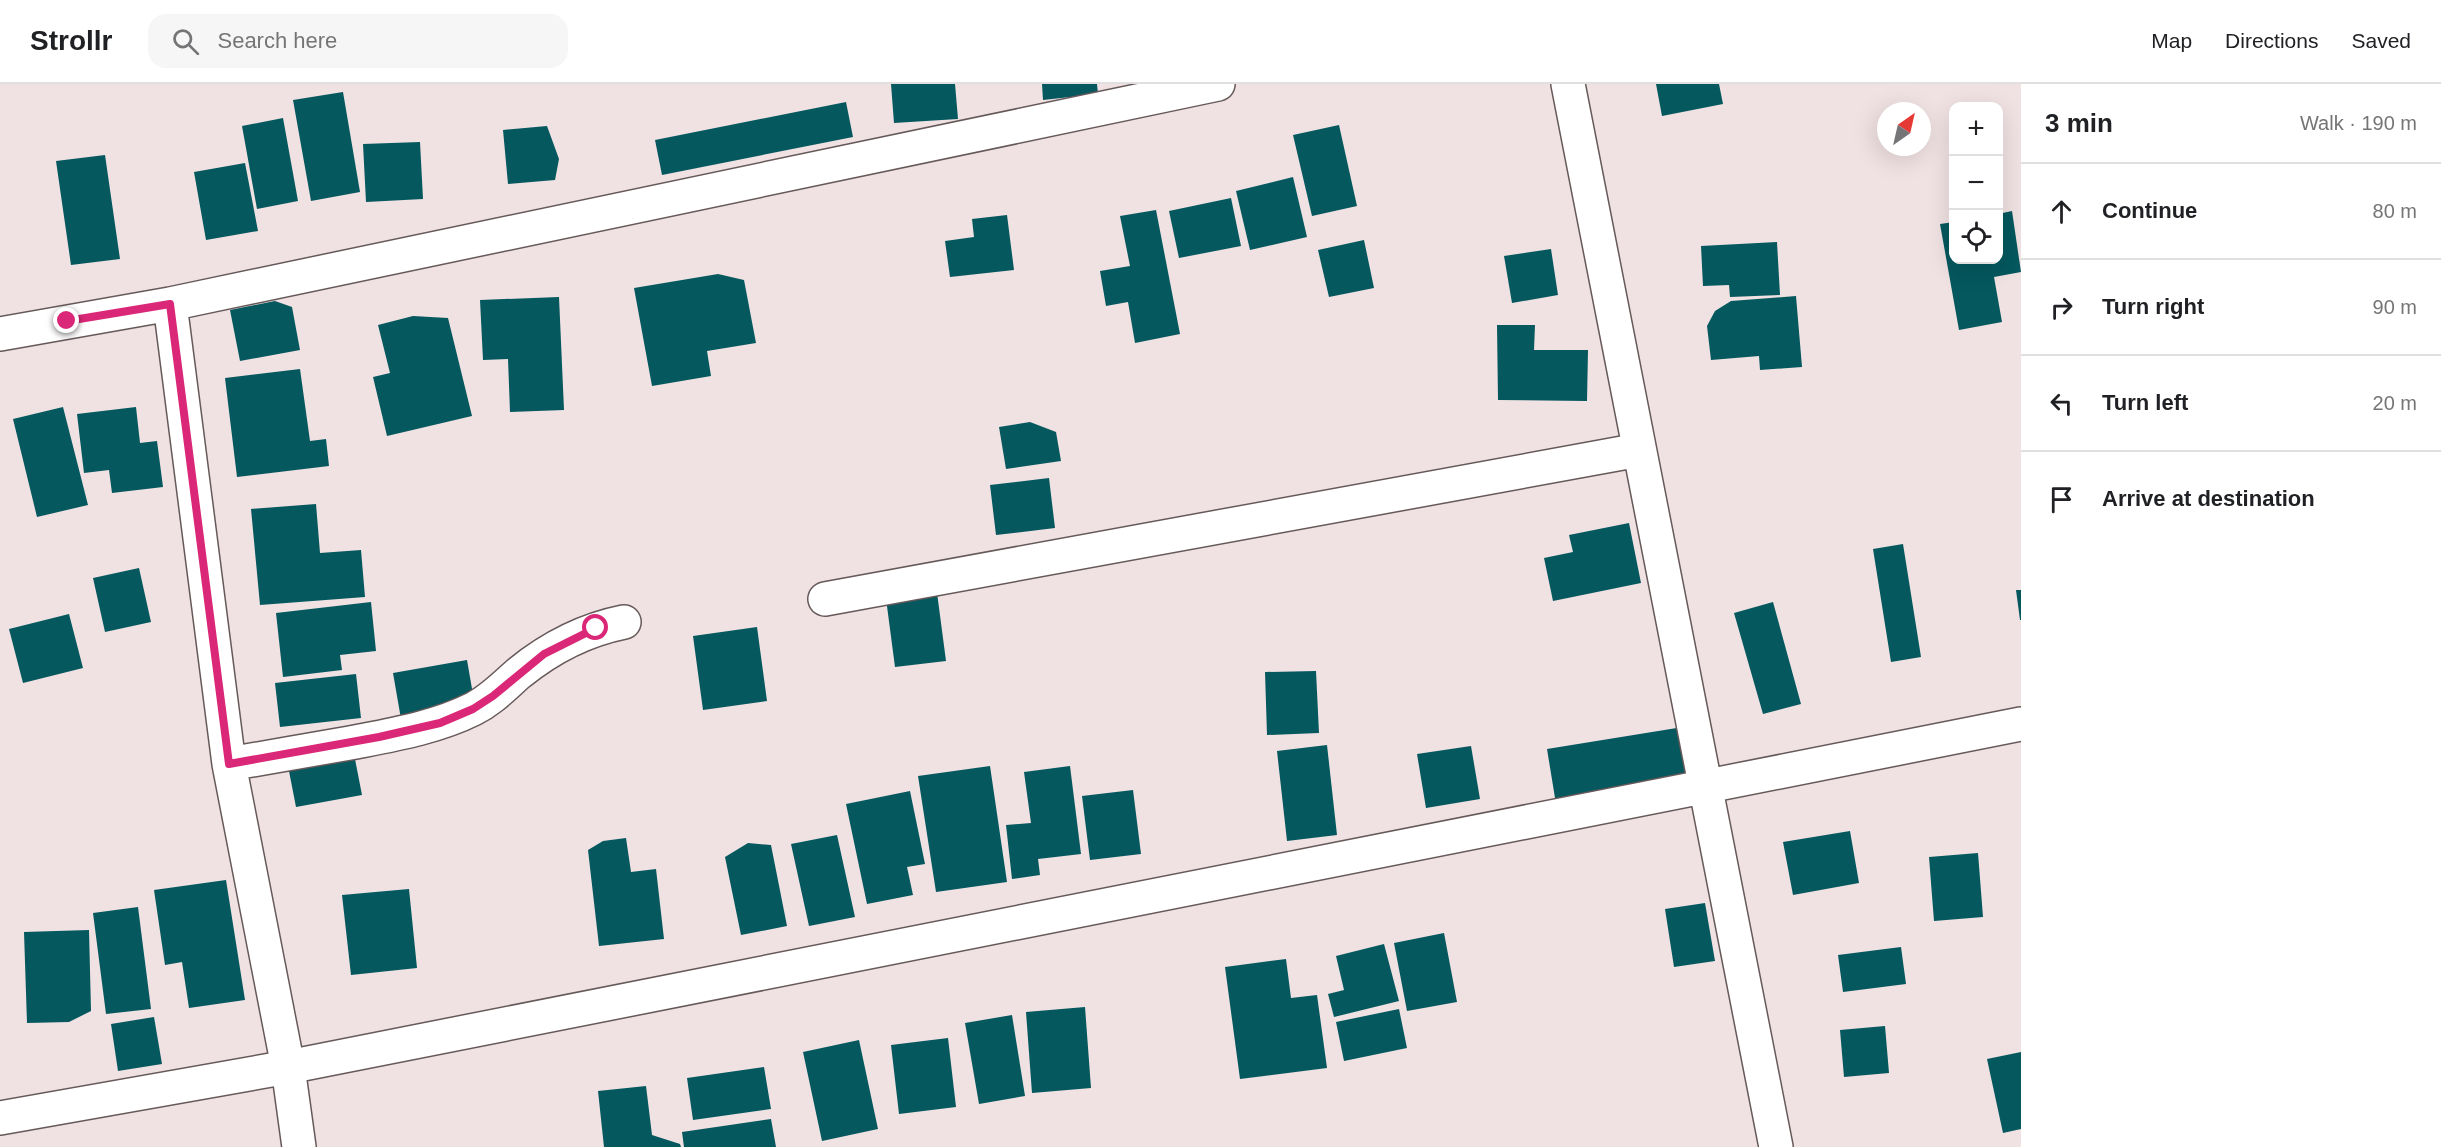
<!DOCTYPE html>
<meta charset="utf-8">
<style>
body{margin:0;font-family:Arial,sans-serif;background:#f6f6f6;color:#202124}
.controls{position:absolute;right:18px;top:18px;display:grid;overflow:hidden;border-radius:12px;box-shadow:0 6px 24px #0002}
.controls button{width:54px;height:54px;display:grid;place-items:center;padding:0;border:0;border-bottom:2px solid #e0e0e0;background:#fff;color:#202124;font:30px sans-serif}
.compass{position:absolute;left:1877px;top:18px;width:54px;height:54px;border-radius:50%;background:#fff;box-shadow:0 6px 24px #0002;rotate:34deg}
.stop{position:absolute;width:18px;height:18px;margin:-14px;border:4px solid #db2777;border-radius:50%;background:#fff}
.stop.end{background:#db2777;border-color:#fff;box-shadow:0 2px 6px #0008}
.list{margin:0;padding:0;list-style:none}
h2{display:flex;justify-content:space-between;align-items:center;height:78px;margin:0;padding:0 24px;font-size:26px}
h2 small{font-size:20px;font-weight:400;color:#757577}
.list li{display:grid;grid-template-columns:39px 1fr auto;gap:18px;align-items:center;box-sizing:border-box;height:96px;padding:0 24px;border-top:2px solid #e0e0e0}
.list b{display:block;font-size:22px;white-space:nowrap}
.list em{font-size:20px;font-style:normal;color:#757577}
.icon{flex:none;width:33px;height:33px;fill:none;stroke:currentColor;stroke-width:2;stroke-linecap:round;stroke-linejoin:round}
.map{position:relative;flex:none;width:2021px;height:1063px;overflow:hidden}
header{display:flex;align-items:center;gap:36px;box-sizing:border-box;height:84px;padding:0 30px;background:#fff;border-bottom:2px solid #e0e0e0}
header strong{font-size:28px}
nav{display:flex;gap:33px;margin-inline-start:auto;font-size:21px}
.search{width:420px;height:54px;background:#f6f6f6;display:flex;align-items:center;gap:15px;box-sizing:border-box;padding:0 21px;border-radius:18px;color:#757577;font-size:22px}
main{display:flex}
aside{flex:1;background:#fff}
.map>svg:first-child{display:block}
.building{fill:#04585e}
.lines{fill:none;stroke-linecap:round;stroke-linejoin:round}
.street-casing{stroke:#66595a;stroke-width:36}
.street{stroke:#fff;stroke-width:33}
.route{stroke:#db2777;stroke-width:8}
</style>
<header>
<strong>Strollr</strong>
<div class="search"><svg class="icon" aria-label="search" viewBox="0 0 24 24"><circle cx="10" cy="10" r="6"/><path d="M15 15l6 6"/></svg>Search here</div>
<nav><a>Map</a><a>Directions</a><a>Saved</a></nav>
</header>
<main>
<div class="map">
<svg width="2021" height="1063" viewBox="0 0 2021 1063">
<rect width="100%" height="100%" fill="#f0e1e2"/>
<path class="building" d="M 891,0 L 955,0 L 958,35 L 894,39 Z
M 1042,0 L 1097,0 L 1098,10 L 1043,16 Z
M 1656,0 L 1719,0 L 1723,20 L 1662,32 Z
M 343,8 L 360,108 L 311,117 L 293,16 Z
M 846,18 L 853,53 L 662,91 L 655,56 Z
M 283,34 L 298,117 L 257,125 L 242,42 Z
M 1339,41 L 1357,122 L 1312,132 L 1293,51 Z
M 547,42 L 559,75 L 555,96 L 508,100 L 503,46 Z
M 420,58 L 423,115 L 366,118 L 363,60 Z
M 105,71 L 120,175 L 71,181 L 56,77 Z
M 245,79 L 258,147 L 206,156 L 194,88 Z
M 1293,93 L 1307,153 L 1250,166 L 1236,107 Z
M 1231,114 L 1241,162 L 1179,174 L 1169,127 Z
M 1156,126 L 1180,250 L 1135,259 L 1128,218 L 1106,222 L 1100,187 L 1130,182 L 1120,132 Z
M 2012,127 L 2021,188 L 1994,193 L 2002,238 L 1959,246 L 1940,140 L 1954,138 L 1954,176 L 1998,176 L 1998,130 Z
M 1007,131 L 1014,186 L 950,193 L 945,157 L 974,153 L 972,135 Z
M 1364,156 L 1374,204 L 1329,213 L 1318,166 Z
M 1777,158 L 1780,211 L 1730,213 L 1729,201 L 1703,202 L 1701,162 Z
M 1551,165 L 1558,211 L 1512,219 L 1504,172 Z
M 718,190 L 744,196 L 756,259 L 707,267 L 711,292 L 652,302 L 634,204 Z
M 1796,212 L 1802,283 L 1760,286 L 1759,272 L 1711,276 L 1707,242 L 1715,227 L 1731,217 Z
M 559,213 L 564,326 L 510,328 L 508,275 L 483,276 L 480,216 Z
M 275,217 L 292,223 L 300,266 L 240,277 L 230,226 Z
M 413,232 L 448,234 L 472,332 L 387,352 L 373,293 L 390,289 L 378,241 Z
M 1497,241 L 1535,241 L 1534,266 L 1588,266 L 1587,317 L 1498,316 Z
M 300,285 L 310,357 L 326,355 L 329,382 L 237,393 L 225,294 Z
M 63,323 L 88,421 L 37,433 L 13,335 Z
M 136,323 L 140,359 L 157,357 L 163,403 L 112,409 L 109,386 L 84,389 L 77,330 Z
M 1030,338 L 1056,348 L 1061,377 L 1006,385 L 999,343 Z
M 1049,394 L 1055,444 L 996,451 L 990,401 Z
M 316,420 L 320,469 L 361,466 L 365,513 L 260,521 L 251,425 Z
M 1629,439 L 1641,499 L 1553,517 L 1544,474 L 1573,468 L 1569,451 Z
M 1903,460 L 1921,573 L 1891,578 L 1873,465 Z
M 139,484 L 151,538 L 105,548 L 93,494 Z
M 936,501 L 946,577 L 895,583 L 885,507 Z
M 2016,506 L 2021,506 L 2021,536 L 2020,536 Z
M 371,518 L 376,567 L 340,571 L 342,586 L 283,593 L 276,529 Z
M 1773,518 L 1801,620 L 1763,630 L 1734,529 Z
M 69,530 L 83,584 L 23,599 L 9,545 Z
M 757,543 L 767,617 L 703,626 L 693,552 Z
M 467,576 L 475,622 L 401,635 L 393,589 Z
M 1316,587 L 1319,649 L 1267,651 L 1265,588 Z
M 356,590 L 361,634 L 280,643 L 275,599 Z
M 1683,643 L 1692,697 L 1556,720 L 1547,665 Z
M 1327,661 L 1337,751 L 1287,757 L 1277,667 Z
M 1471,662 L 1480,715 L 1426,724 L 1417,670 Z
M 354,670 L 362,711 L 296,723 L 288,682 Z
M 990,682 L 1007,798 L 936,808 L 918,692 Z
M 1070,682 L 1081,770 L 1038,775 L 1040,791 L 1012,795 L 1006,741 L 1031,739 L 1024,688 Z
M 1133,706 L 1141,770 L 1090,776 L 1082,712 Z
M 910,707 L 925,780 L 907,783 L 913,811 L 867,820 L 846,720 Z
M 1850,747 L 1859,799 L 1793,811 L 1783,758 Z
M 837,751 L 855,833 L 809,842 L 791,760 Z
M 626,754 L 631,788 L 656,785 L 664,855 L 599,862 L 588,766 L 603,757 Z
M 748,759 L 771,761 L 787,842 L 741,851 L 725,773 Z
M 1978,769 L 1983,833 L 1934,837 L 1929,773 Z
M 226,796 L 245,916 L 189,924 L 182,878 L 165,881 L 154,806 Z
M 409,805 L 417,884 L 351,891 L 342,811 Z
M 1705,819 L 1715,877 L 1674,883 L 1665,825 Z
M 138,823 L 151,925 L 106,930 L 93,829 Z
M 89,846 L 91,927 L 69,938 L 27,939 L 24,848 Z
M 1444,849 L 1457,918 L 1407,927 L 1394,859 Z
M 1384,860 L 1399,917 L 1334,933 L 1328,910 L 1344,906 L 1336,872 Z
M 1901,863 L 1906,900 L 1843,908 L 1838,871 Z
M 1286,875 L 1291,914 L 1317,911 L 1327,984 L 1240,995 L 1225,883 Z
M 1085,923 L 1091,1004 L 1032,1009 L 1026,928 Z
M 1399,925 L 1407,964 L 1344,977 L 1336,938 Z
M 1012,931 L 1025,1012 L 979,1020 L 965,939 Z
M 154,933 L 162,980 L 118,987 L 111,940 Z
M 1885,942 L 1889,989 L 1844,993 L 1840,946 Z
M 948,954 L 956,1023 L 899,1030 L 891,961 Z
M 859,956 L 878,1045 L 822,1057 L 803,968 Z
M 2021,968 L 2021,1045 L 2003,1049 L 1987,975 Z
M 764,983 L 771,1025 L 693,1036 L 687,994 Z
M 646,1002 L 652,1051 L 680,1060 L 681,1063 L 604,1063 L 598,1007 Z
M 771,1035 L 776,1063 L 684,1063 L 682,1048 Z"/>
<g class="lines">
<defs>
<path id="street" d="M 1568,0 L 1776,1063
M 170,220 L 229,680 L 288,983 L 299,1063
M 0,250 L 170,220 L 1218,0
M 825,515 L 1639,366
M 229,680 C 269,673 310,666 350,659 C 391,651 435,644 473,625 C 491,616 504,602 519,589 C 551,563 584,546 624,538
M 0,1034 L 288,983 L 2021,640"/>
</defs>
<use href="#street" class="street-casing"/>
<use href="#street" class="street"/>
</g>
<g class="lines">
<path class="route" d="M 67,237 L 170,220 L 229,680 L 379,653 L 440,639 L 473,625 L 493,612 L 544,570 L 596,544"/>
</g>
</svg>
<div class="controls">
<button>+</button>
<button>−</button>
<button><svg class="icon" aria-label="locate" viewBox="0 0 24 24"><circle cx="12" cy="12" r="6"/><path d="M12 2v4M12 18v4M2 12h4M18 12h4"/></svg></button>
</div>
<svg class="compass" viewBox="-18 -18 36 36"><path d="M0-13l5 13h-10z" fill="#e53935"/><path d="M0 13l5-13h-10z" fill="#757577"/></svg>
<div class="stop" style="left:596px;top:544px"></div>
<div class="stop end" style="left:67px;top:237px"></div>
</div>
<aside>
<h2>3 min<small>Walk · 190 m</small></h2>
<ul class="list">
<li><svg class="icon" aria-label="ahead" viewBox="0 0 24 24"><path d="M12 20V5M6 11l6-6 6 6"/></svg><div><b>Continue</b></div><em>80 m</em></li>
<li><svg class="icon" aria-label="right" viewBox="0 0 24 24"><path d="M7 20v-9h11M14 6l5 5-5 5"/></svg><div><b>Turn right</b></div><em>90 m</em></li>
<li><svg class="icon" aria-label="left" viewBox="0 0 24 24"><path d="M17 20v-9H6M10 6l-5 5 5 5"/></svg><div><b>Turn left</b></div><em>20 m</em></li>
<li><svg class="icon" aria-label="arrive" viewBox="0 0 24 24"><path d="M6 21V4h12l-3 4 3 4H6"/></svg><div><b>Arrive at destination</b></div></li>
</ul>
</aside>
</main>
